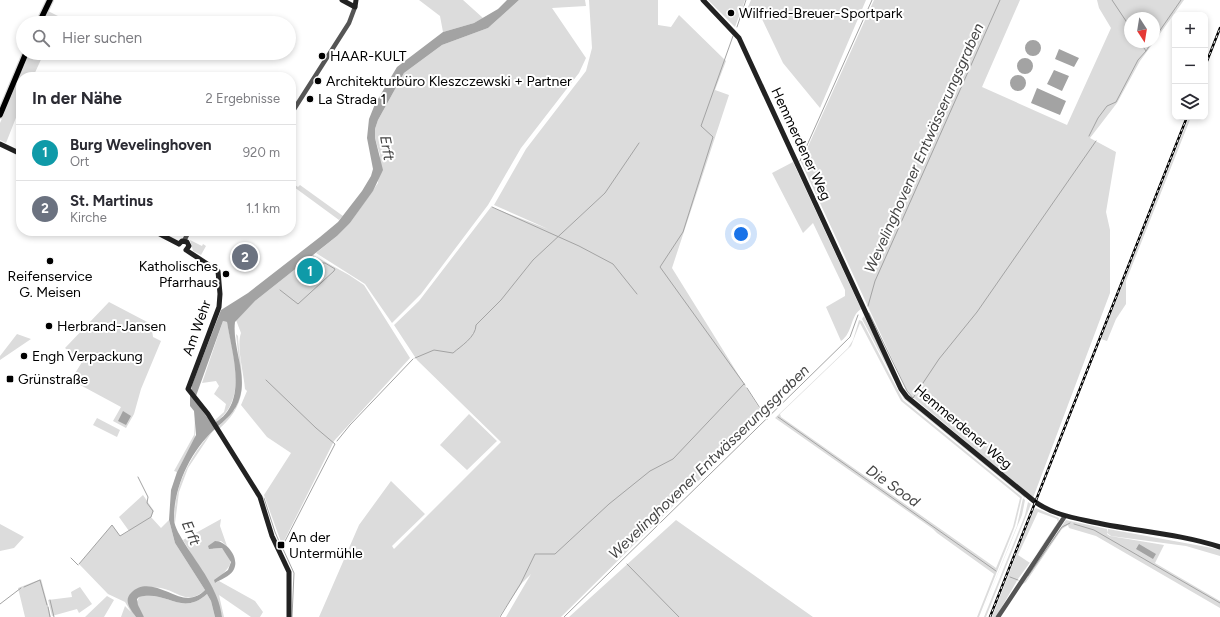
<!DOCTYPE html>
<html lang="de">
<meta charset="utf-8">
<style>
body{margin:0;font-family:Figtree,sans-serif;background:#f2f2f3;color:#2b2b33}
.controls{position:absolute;right:12px;top:12px;display:grid;overflow:hidden;border-radius:8px;box-shadow:0 2px 6px #0003}
.controls button{width:36px;height:36px;display:grid;place-items:center;padding:0;border:0;border-bottom:1px solid #e1e1e2;background:#fff;color:#2b2b33;font:20px sans-serif}
.compass{position:absolute;left:1124px;top:12px;width:36px;height:36px;border-radius:50%;background:#fff;box-shadow:0 2px 6px #0003;rotate:168deg}
.you{position:absolute;left:741px;top:234px;width:14px;height:14px;margin:-10px;border:3px solid #fff;border-radius:50%;background:#1a73e8;box-shadow:0 0 0 6px #1a73e833}
.badge{display:grid;place-items:center;width:26px;height:26px;border-radius:50%;background:#db2777;color:#fff;font-size:13px;font-weight:700}
.pin{position:absolute;translate:-50% -50%;border:2px solid #fff;box-shadow:0 1px 4px #0006}
.list{margin:0;padding:0;list-style:none}
h2{display:flex;justify-content:space-between;align-items:center;height:52px;margin:0;padding:0 16px;font-size:17px}
h2 small{font-size:13px;font-weight:400;color:#7c7c81}
.list li{display:grid;grid-template-columns:26px 1fr auto;gap:12px;align-items:center;box-sizing:border-box;height:56px;padding:0 16px;border-top:1px solid #e1e1e2}
.list b{display:block;font-size:15px;white-space:nowrap}
.list p{margin:0;font-size:13px;white-space:nowrap;color:#7c7c81}
.list em{font-size:13px;font-style:normal;color:#7c7c81}
.icon{flex:none;width:22px;height:22px;fill:none;stroke:currentColor;stroke-width:2;stroke-linecap:round;stroke-linejoin:round}
.map{position:relative;flex:none;width:1220px;height:617px;overflow:hidden}
.search{position:absolute;background:#fff;box-shadow:0 2px 6px #0003;left:16px;top:16px;width:280px;height:44px;display:flex;align-items:center;gap:10px;box-sizing:border-box;padding:0 14px;border-radius:22px;color:#7c7c81;font-size:15px}
.panel{position:absolute;background:#fff;box-shadow:0 2px 6px #0003;left:16px;top:72px;width:280px;height:164px;border-radius:16px}
.map>svg:first-child{display:block}
.green{fill:#dcdcdc;fill-rule:evenodd}
.water{fill:#a3a3a3;fill-rule:evenodd}
.lines{fill:none;stroke-linecap:round;stroke-linejoin:round}
.stream{stroke:#a3a3a3;stroke-width:1}
.primary-casing{stroke:#dbdbdb;stroke-width:8}
.tertiary{stroke:#555;stroke-width:4.5}
.secondary{stroke:#222;stroke-width:5}
.primary{stroke:#000;stroke-width:5.5}
.rail-casing{stroke:#000;stroke-width:2.5}
.rail{stroke:#fff;stroke-width:1;stroke-dasharray:3;stroke-linecap:butt}
.poi-dot{fill:#000;stroke:#fff;stroke-width:1.5}
.labels{text-anchor:middle;dominant-baseline:central;stroke-width:4;stroke-linejoin:round;paint-order:stroke}
.poi-label{font-size:14px;fill:#000;stroke:#fff;text-anchor:start}
.street-label{font-size:14px;fill:#000;stroke:#fff}
.water-label{font-size:15px;font-style:italic;fill:#444;stroke:#fff}
</style>
<div class="map">
<svg width="1220" height="617" viewBox="0 0 1220 617">
<rect width="100%" height="100%" fill="#fff"/>
<path class="green" d="M 419,0 L 463,0 L 483,18 L 474,23 L 443,32 L 440,16 Z
M 519,0 L 585,0 L 586,6 L 552,8 L 586,58 L 579,73 L 521,148 L 488,205 L 421,294 L 392,323 L 365,284 L 316,253 L 337,236 L 350,223 L 378,183 L 380,155 L 375,138 L 375,129 L 378,120 L 404,73 L 442,45 L 488,28 Z
M 589,0 L 658,0 L 658,25 L 671,27 L 679,15 L 726,61 L 715,90 L 729,95 L 672,268 L 764,416 L 561,617 L 506,617 L 531,574 L 522,583 L 499,617 L 319,617 L 359,525 L 391,481 L 425,514 L 392,546 L 394,549 L 501,442 L 417,360 L 394,325 L 419,301 L 491,207 L 548,229 L 494,205 L 526,149 L 586,71 L 592,48 Z
M 708,0 L 745,0 L 735,27 Z
M 751,0 L 866,0 L 820,108 L 783,63 L 761,17 L 748,7 Z
M 874,0 L 1020,0 L 982,87 L 1067,125 L 1111,28 L 1099,8 L 1097,0 L 1184,0 L 1154,42 L 1154,18 L 1130,18 L 1130,42 L 1154,42 L 1140,61 L 1117,103 L 1090,138 L 1116,152 L 1106,212 L 1110,230 L 1110,293 L 1033,498 L 908,393 L 801,162 Z
M 48,11 L 62,18 L 57,23 L 43,23 Z
M 30,53 L 44,53 L 33,77 L 21,77 L 21,105 L 6,143 L 0,140 L 0,123 Z
M 1189,117 L 1191,117 L 1126,281 L 1126,304 L 1116,319 L 1107,341 L 1101,339 Z
M 793,162 L 861,309 C 850,316 853,333 841,341 L 826,307 L 845,296 L 845,290 L 813,223 L 803,233 L 772,173 Z
M 295,185 L 298,187 L 300,185 L 343,216 L 339,220 L 294,187 Z
M 190,240 L 202,246 L 203,244 L 206,246 L 201,255 L 193,251 Z
M 313,255 L 349,275 L 364,285 L 410,358 L 334,441 L 284,541 L 281,542 L 264,495 L 291,453 L 267,437 L 241,405 L 247,391 L 245,389 C 244,374 236,346 241,333 L 236,320 L 255,301 Z
M 109,302 L 151,324 L 153,337 L 161,341 L 141,389 L 134,414 L 126,428 L 113,421 L 121,407 L 71,380 L 82,362 L 65,348 Z
M 864,316 L 901,391 L 1025,496 L 1025,498 L 904,399 L 862,319 Z
M 859,320 L 862,321 L 903,400 L 1022,497 L 1015,526 L 979,617 L 977,617 L 994,574 L 937,533 L 933,529 L 775,418 L 848,348 L 853,340 ZM 860,323 L 901,401 L 1020,498 L 1013,527 L 996,568 L 781,417 L 780,414 L 851,346 Z
M 223,321 L 227,322 C 233,355 248,399 216,422 L 215,420 L 224,412 L 226,404 L 214,394 L 219,386 L 216,381 L 202,383 Z
M 17,334 L 31,339 L 0,360 L 0,356 Z
M 236,334 L 238,336 C 240,374 253,400 219,429 L 218,427 L 235,409 L 239,361 Z
M 469,414 L 497,441 L 467,470 L 440,445 Z
M 97,418 L 120,430 L 117,437 L 93,425 Z
M 194,418 L 195,439 L 177,472 L 174,471 L 194,435 Z
M 214,429 L 188,468 L 179,492 L 175,523 C 173,519 175,513 175,508 C 178,477 194,452 214,429 Z
M 143,495 L 154,511 L 151,517 L 161,528 L 169,520 L 175,543 L 205,590 C 187,606 180,592 161,588 C 155,587 148,588 142,587 L 130,608 L 136,617 L 121,617 L 125,606 L 131,612 L 125,602 L 108,594 L 79,564 L 112,525 L 120,536 L 129,531 L 119,517 Z
M 1023,498 L 1025,500 L 1022,515 L 980,617 L 1017,526 Z
M 1028,502 L 1031,504 L 986,617 L 984,617 L 1025,515 Z
M 1035,507 L 1034,510 L 1036,508 L 1059,518 L 1058,524 L 1018,579 L 996,617 L 992,617 ZM 1038,512 L 1057,519 L 1058,522 L 1030,563 L 1018,555 Z
M 221,519 L 220,526 L 227,546 L 221,541 L 212,544 L 213,549 L 222,548 C 241,563 224,570 215,583 L 219,581 L 255,601 L 263,612 L 260,617 L 251,617 L 219,595 L 224,617 L 222,617 L 214,591 L 183,540 Z
M 676,520 L 813,617 L 569,617 Z
M 1066,520 L 1107,529 L 1107,534 L 1110,536 L 1164,545 L 1155,563 L 1220,601 L 1220,608 L 1096,536 L 1069,528 L 1068,525 L 1062,529 L 1026,582 L 1020,586 Z
M 0,524 L 24,537 L 14,548 L 0,551 Z
M 1108,529 L 1207,547 L 1220,550 L 1220,556 L 1186,546 L 1111,536 L 1107,533 Z
M 41,579 L 51,617 L 25,617 L 18,588 Z
M 80,587 L 92,604 L 79,613 L 77,609 L 52,616 L 48,600 L 72,597 L 71,592 Z
M 207,594 L 211,601 L 215,617 L 144,617 L 140,612 L 137,602 L 139,597 C 168,590 181,617 207,594 Z
M 107,596 L 114,600 L 104,617 L 85,617 Z"/>
<path class="water" d="M 507,0 L 519,0 L 488,28 L 442,45 L 404,73 L 378,120 L 375,129 L 375,138 L 383,170 L 373,191 L 350,223 L 337,236 L 255,301 L 235,322 C 232,346 247,373 240,397 C 236,412 225,420 214,430 C 190,452 174,487 174,519 C 174,527 181,537 185,544 C 199,566 219,590 222,617 L 215,617 L 211,601 L 207,594 C 181,617 168,590 139,597 L 137,599 L 138,605 L 144,617 L 136,617 C 131,610 123,601 131,593 C 148,575 173,599 189,598 C 196,597 200,595 205,590 L 175,543 L 169,520 L 171,490 L 177,472 L 196,435 L 194,411 L 190,406 L 190,396 L 192,385 L 221,310 L 248,293 L 320,237 L 338,222 L 362,191 L 371,176 L 373,169 L 367,138 L 369,119 L 375,104 L 397,67 L 443,32 L 474,23 L 498,9 ZM 223,321 L 227,322 C 232,354 250,406 212,424 L 201,409 L 196,396 Z
M1025 48a8 8 0 1 1 16 0a8 8 0 1 1-16 0Z
M 1059,49 L 1079,58 L 1074,67 L 1055,59 Z
M1017 66a8 8 0 1 1 16 0a8 8 0 1 1-16 0Z
M 1054,70 L 1069,76 L 1062,91 L 1047,84 Z
M1010 83a8 8 0 1 1 16 0a8 8 0 1 1-16 0Z
M 1037,88 L 1066,101 L 1060,115 L 1031,103 Z
M 123,411 L 131,416 L 126,425 L 118,421 Z
M 215,541 C 227,541 241,559 233,571 C 230,576 220,580 215,583 L 214,580 L 228,570 L 231,562 L 222,548 L 209,549 L 208,546 Z
M 1139,544 L 1156,554 L 1153,559 L 1136,549 Z"/>
<g class="lines">
<path class="stream" d="M 1112,0 L 1130,27
M 737,27 L 746,0
M 733,36 L 701,126 L 713,137 L 683,232 L 660,267 L 745,385
M 1154,39 L 1181,0
M 1146,51 L 1152,42
M 1089,136 L 1098,118 L 1107,106 L 1116,102 L 1138,60 L 1146,51 L 1140,42
M 800,161 L 872,0
M 492,207 L 579,246 L 613,264 L 637,294
M 280,290 L 298,304 L 334,271 L 335,269 L 325,263 L 319,263 L 313,256
M 868,306 L 875,281 L 1000,0
M 869,313 L 907,391 L 913,398 L 939,359 L 977,312 L 1096,141
M 415,358 L 434,350 L 453,353 C 461,346 476,337 476,325 L 501,300 L 533,260 L 605,193 L 639,143
M 266,380 L 316,428 L 335,444 L 282,547
M 747,388 L 767,419
M 778,417 L 996,571
M 337,441 L 350,425 L 413,359
M 264,498 L 275,532 L 281,546
M 1074,524 L 1094,530 L 1220,603
M 283,549 L 294,573 L 292,617
M 71,558 L 78,565
M 79,564 L 112,525 L 120,536 L 151,517 L 153,511 L 147,503 L 148,497 L 138,477
M 627,564 L 679,617
M 1028,576 L 1062,527 L 1070,523
M 1010,577 L 1018,580
M 24,587 L 40,580 L 47,605
M 50,600 L 54,617
M 0,604 L 21,588
M 48,607 L 50,617
M 500,617 L 521,583 L 535,554 L 555,554 L 609,504 L 650,471 L 673,459 L 744,384
M 564,617 L 850,337 L 858,315"/>
<defs>
<path id="primary" d="M 39,23 L 50,0
M 0,115 L 26,53"/>
</defs>
<use href="#primary" class="primary-casing"/>
<path class="tertiary" d="M 291,114 L 349,23 L 355,7
M 184,241 L 189,231
M 998,617 L 1065,516"/>
<path class="secondary" d="M 342,0 L 355,7 L 356,0
M 703,0 L 739,38 L 901,389 L 907,397 L 1034,501 C 1050,513 1069,517 1088,521 C 1131,531 1177,533 1220,547
M 0,144 L 21,154
M 154,231 L 179,244
M 179,244 L 182,241 L 187,242 L 189,246 L 186,250
M 186,250 L 218,271 L 220,294 L 219,307 L 188,389 L 208,414 L 260,497 L 272,536 L 289,572 L 289,617"/>
<use href="#primary" class="primary"/>
<defs>
<path id="rail" d="M 1205,66 L 1220,28
M 990,617 L 1187,117"/>
</defs>
<use href="#rail" class="rail-casing"/>
<use href="#rail" class="rail"/>
</g>
<g class="poi-dot">
<circle cx="731" cy="13" r="4"/>
<circle cx="322" cy="56" r="4"/>
<circle cx="318" cy="81" r="4"/>
<circle cx="310" cy="99" r="4"/>
<circle cx="50" cy="261" r="4"/>
<circle cx="226" cy="274" r="4"/>
<circle cx="49" cy="326" r="4"/>
<circle cx="24" cy="356" r="4"/>
<rect x="6" y="375" width="8" height="8" rx="2"/>
<rect x="277" y="541" width="8" height="8" rx="2"/>
</g>
<g class="labels">
<g class="poi-label">
<text x="739" y="13">Wilfried-Breuer-Sportpark</text>
<text x="330" y="56">HAAR-KULT</text>
<text x="326" y="81">Architekturbüro Kleszczewski + Partner</text>
<text x="318" y="99">La Strada 1</text>
<text x="218" y="266" text-anchor="end">Katholisches<tspan x="218" dy="16">Pfarrhaus</tspan></text>
<text x="50" y="276" text-anchor="middle">Reifenservice<tspan x="50" dy="16">G. Meisen</tspan></text>
<text x="57" y="326">Herbrand-Jansen</text>
<text x="32" y="356">Engh Verpackung</text>
<text x="18" y="379">Grünstraße</text>
<text x="289" y="537">An der<tspan x="289" dy="16">Untermühle</tspan></text>
</g>
<g class="street-label">
<text transform="translate(801 144) rotate(65)">Hemmerdener Weg</text>
<text transform="translate(197 328) rotate(-70)">Am Wehr</text>
<text transform="translate(963 427) rotate(40)">Hemmerdener Weg</text>
</g>
<g class="water-label">
<text transform="translate(387 148) rotate(80)">Erft</text>
<text transform="translate(924 148) rotate(-66)">Wevelinghovener Entwässerungsgraben</text>
<text transform="translate(709 462) rotate(-44)">Wevelinghovener Entwässerungsgraben</text>
<text transform="translate(893 486) rotate(35)">Die Sood</text>
<text transform="translate(191 533) rotate(67)">Erft</text>
</g>
</g>
</svg>
<div class="controls">
<button>+</button>
<button>−</button>
<button><svg class="icon" aria-label="layers" viewBox="0 0 24 24"><path d="M12 4l9 5-9 5-9-5zM3 14l9 5 9-5"/></svg></button>
</div>
<svg class="compass" viewBox="-18 -18 36 36"><path d="M0-13l5 13h-10z" fill="#e53935"/><path d="M0 13l5-13h-10z" fill="#7c7c81"/></svg>
<div class="you"></div>
<div class="pin badge" style="left:310px;top:271px;background:#0f9aa8">1</div>
<div class="pin badge" style="left:245px;top:257px;background:#6b7280">2</div>
<div class="search"><svg class="icon" aria-label="search" viewBox="0 0 24 24"><circle cx="10" cy="10" r="6"/><path d="M15 15l6 6"/></svg>Hier suchen</div>
<section class="panel">
<h2>In der Nähe<small>2 Ergebnisse</small></h2>
<ul class="list">
<li><span class="badge" style="background:#0f9aa8">1</span><div><b>Burg Wevelinghoven</b><p>Ort</p></div><em>920 m</em></li>
<li><span class="badge" style="background:#6b7280">2</span><div><b>St. Martinus</b><p>Kirche</p></div><em>1.1 km</em></li>
</ul>
</section>
</div>
